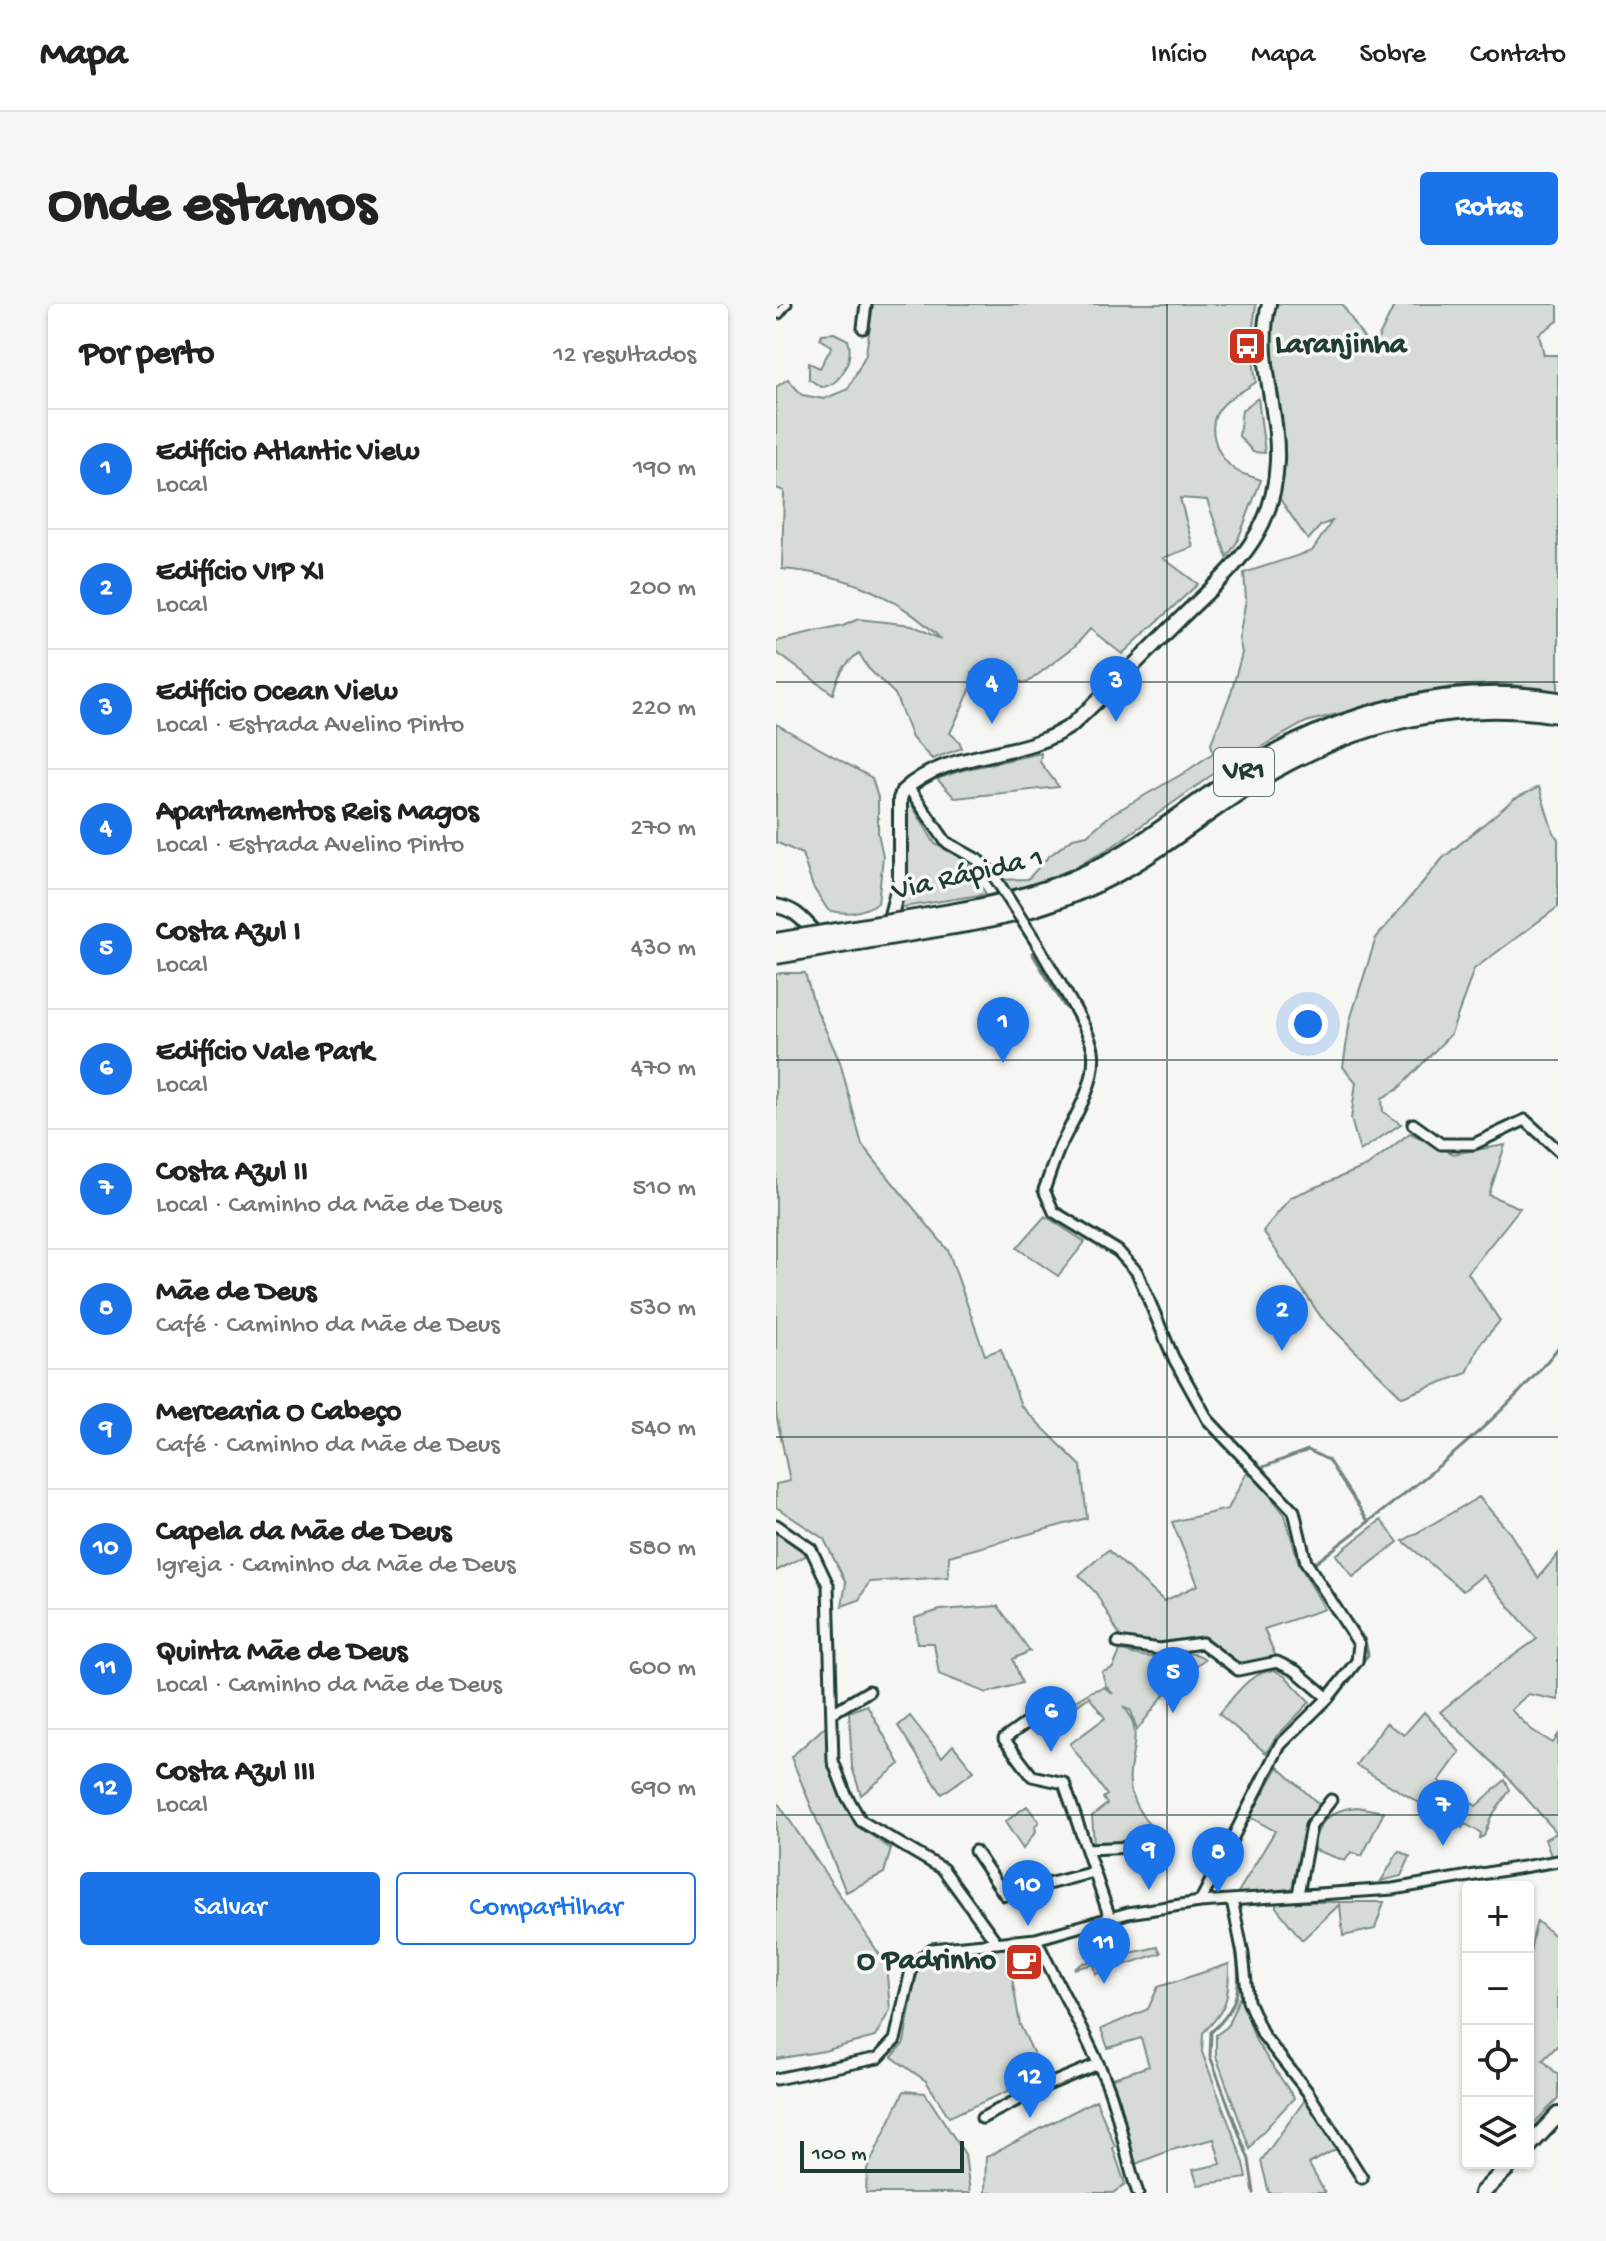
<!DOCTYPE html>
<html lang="pt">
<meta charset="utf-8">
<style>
body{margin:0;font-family:"Gochi Hand",sans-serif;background:#f6f6f6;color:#222}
.controls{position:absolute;right:24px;bottom:24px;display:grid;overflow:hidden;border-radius:8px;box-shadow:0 2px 6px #0004}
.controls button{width:72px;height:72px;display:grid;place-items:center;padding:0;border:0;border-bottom:2px solid #e0e0e0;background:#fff;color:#222;font:40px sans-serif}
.scale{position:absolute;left:24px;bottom:20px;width:164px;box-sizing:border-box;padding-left:8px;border:4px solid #1f3d34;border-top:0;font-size:22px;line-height:28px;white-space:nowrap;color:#1f3d34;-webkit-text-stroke:6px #f6f6f2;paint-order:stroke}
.you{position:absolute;left:532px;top:720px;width:28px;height:28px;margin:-20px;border:6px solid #fff;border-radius:50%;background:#1a73e8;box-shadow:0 0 0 12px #1a73e833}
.badge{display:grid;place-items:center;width:52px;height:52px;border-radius:50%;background:#1a73e8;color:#fff;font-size:26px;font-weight:700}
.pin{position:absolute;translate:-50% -66px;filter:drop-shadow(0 2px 4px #0008)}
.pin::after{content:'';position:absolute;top:42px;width:28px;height:24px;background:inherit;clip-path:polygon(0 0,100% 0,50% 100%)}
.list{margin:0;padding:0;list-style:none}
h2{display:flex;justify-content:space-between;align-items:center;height:104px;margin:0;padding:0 32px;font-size:34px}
h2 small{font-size:26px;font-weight:400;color:#767676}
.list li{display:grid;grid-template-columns:52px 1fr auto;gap:24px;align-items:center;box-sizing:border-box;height:120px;padding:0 32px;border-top:2px solid #e0e0e0}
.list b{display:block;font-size:30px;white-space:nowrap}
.list p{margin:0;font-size:26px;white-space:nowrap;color:#767676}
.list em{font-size:26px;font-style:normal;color:#767676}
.actions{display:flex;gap:16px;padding:24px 32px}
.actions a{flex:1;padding:18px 0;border:2px solid #1a73e8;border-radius:8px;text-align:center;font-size:28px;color:#1a73e8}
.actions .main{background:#1a73e8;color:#fff}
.icon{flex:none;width:44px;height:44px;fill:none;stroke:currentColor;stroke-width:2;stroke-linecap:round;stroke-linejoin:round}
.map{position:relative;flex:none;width:782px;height:1889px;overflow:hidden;border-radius:8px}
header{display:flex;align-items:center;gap:48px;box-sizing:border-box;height:112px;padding:0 40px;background:#fff;border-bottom:2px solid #e0e0e0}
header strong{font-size:38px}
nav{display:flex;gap:44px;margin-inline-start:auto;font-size:28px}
.intro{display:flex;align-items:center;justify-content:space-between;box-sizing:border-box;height:192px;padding:0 48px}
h1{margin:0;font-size:56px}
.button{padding:20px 36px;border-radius:8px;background:#1a73e8;color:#fff;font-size:28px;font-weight:700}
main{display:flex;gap:48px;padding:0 48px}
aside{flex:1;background:#fff;border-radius:8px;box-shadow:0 2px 6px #0004}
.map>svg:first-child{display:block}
.green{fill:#d6dbd6;stroke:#7a8c85;stroke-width:2}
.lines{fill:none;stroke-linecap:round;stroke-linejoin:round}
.stream{stroke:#72847d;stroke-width:3}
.pedestrian-casing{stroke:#1f3d34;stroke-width:13}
.minor-casing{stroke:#1f3d34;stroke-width:15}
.tertiary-casing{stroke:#1f3d34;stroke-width:18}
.secondary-casing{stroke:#1f3d34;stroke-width:20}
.trunk-casing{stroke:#1f3d34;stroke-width:22}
.pedestrian{stroke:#f6f6f2;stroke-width:7}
.minor{stroke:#f6f6f2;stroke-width:9}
.tertiary{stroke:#f6f6f2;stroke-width:12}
.secondary{stroke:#f6f6f2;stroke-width:14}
.trunk{stroke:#f6f6f2;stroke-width:16}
.minor-bridge-casing{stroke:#1f3d34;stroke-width:15;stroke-linecap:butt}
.trunk-bridge-casing{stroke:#1f3d34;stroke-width:22;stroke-linecap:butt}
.minor-bridge{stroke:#f6f6f2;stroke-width:9}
.trunk-bridge{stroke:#f6f6f2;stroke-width:16}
.grid{fill:none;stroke:#1f3d34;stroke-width:2;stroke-opacity:0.55}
.labels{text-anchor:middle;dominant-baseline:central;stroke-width:7;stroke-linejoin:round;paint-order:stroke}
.shield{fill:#f6f6f2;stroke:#60746d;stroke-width:2}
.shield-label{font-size:28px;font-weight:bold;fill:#1f3d34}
.poi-label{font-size:30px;font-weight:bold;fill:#1f3d34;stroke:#f6f6f2;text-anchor:start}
.street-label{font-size:30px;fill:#1f3d34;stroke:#f6f6f2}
</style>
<header>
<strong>Mapa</strong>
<nav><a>Início</a><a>Mapa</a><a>Sobre</a><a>Contato</a></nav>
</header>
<div class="intro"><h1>Onde estamos</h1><a class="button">Rotas</a></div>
<main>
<aside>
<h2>Por perto<small>12 resultados</small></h2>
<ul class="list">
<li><span class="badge">1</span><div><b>Edifício Atlantic View</b><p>Local</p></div><em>190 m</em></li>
<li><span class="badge">2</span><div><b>Edifício VIP XI</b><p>Local</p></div><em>200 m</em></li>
<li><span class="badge">3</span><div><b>Edifício Ocean View</b><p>Local · Estrada Avelino Pinto</p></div><em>220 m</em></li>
<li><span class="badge">4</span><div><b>Apartamentos Reis Magos</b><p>Local · Estrada Avelino Pinto</p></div><em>270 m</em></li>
<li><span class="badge">5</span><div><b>Costa Azul I</b><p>Local</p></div><em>430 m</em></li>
<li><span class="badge">6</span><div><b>Edifício Vale Park</b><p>Local</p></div><em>470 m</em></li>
<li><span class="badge">7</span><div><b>Costa Azul II</b><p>Local · Caminho da Mãe de Deus</p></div><em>510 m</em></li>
<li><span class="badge">8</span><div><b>Mãe de Deus</b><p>Café · Caminho da Mãe de Deus</p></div><em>530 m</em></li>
<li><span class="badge">9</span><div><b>Mercearia O Cabeço</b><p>Café · Caminho da Mãe de Deus</p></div><em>540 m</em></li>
<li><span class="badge">10</span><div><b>Capela da Mãe de Deus</b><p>Igreja · Caminho da Mãe de Deus</p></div><em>580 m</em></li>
<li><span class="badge">11</span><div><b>Quinta Mãe de Deus</b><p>Local · Caminho da Mãe de Deus</p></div><em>600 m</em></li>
<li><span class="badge">12</span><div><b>Costa Azul III</b><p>Local</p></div><em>690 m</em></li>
</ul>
<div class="actions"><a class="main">Salvar</a><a>Compartilhar</a></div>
</aside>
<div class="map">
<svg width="782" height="1889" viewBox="0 0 782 1889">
<rect width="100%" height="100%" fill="#f6f6f2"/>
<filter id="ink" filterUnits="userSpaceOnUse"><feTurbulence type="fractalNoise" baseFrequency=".0125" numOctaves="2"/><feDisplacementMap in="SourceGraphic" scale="16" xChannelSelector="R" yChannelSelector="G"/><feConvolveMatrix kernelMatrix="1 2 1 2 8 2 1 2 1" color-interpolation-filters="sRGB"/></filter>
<g filter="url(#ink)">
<path class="green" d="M 97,0 L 480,0 L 475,39 L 480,78 C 470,86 457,91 448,100 C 427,119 440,154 461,167 C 468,171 478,173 485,176 L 461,238 L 451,253 L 431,196 L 404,194 L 417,243 L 387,254 L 422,280 L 346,350 L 314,325 L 299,342 L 251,379 L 196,369 L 197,380 L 174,429 L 183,437 L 186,444 L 156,455 L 136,434 L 119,390 L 92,364 L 83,349 C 68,360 61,372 57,390 L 0,348 L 0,337 L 67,322 L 82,315 L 136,321 L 166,336 C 121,291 70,270 6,265 L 8,187 L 0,184 L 0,83 L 12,75 L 26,91 L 48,95 L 72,85 L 90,50 Z
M 495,0 L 566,0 L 596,47 L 619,0 L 782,0 L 782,17 L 763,30 L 768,51 L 782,51 L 782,387 L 729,380 L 688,381 L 646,388 L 530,418 L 440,468 L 337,542 L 298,564 L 264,578 L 229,588 L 222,576 L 252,575 L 272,553 L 297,534 L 311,531 L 336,510 L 408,469 L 437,449 L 435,439 L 455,389 L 466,349 L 463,335 L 470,295 L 468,269 L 536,247 L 556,217 L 545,221 L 532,236 L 499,188 L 493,79 Z
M 58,29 L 72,36 C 78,54 65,82 45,83 L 33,75 L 33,59 L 44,64 L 56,42 L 44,35 L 46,30 Z
M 482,94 L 489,149 L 477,148 L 463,132 L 466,106 Z
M 0,420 L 96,474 L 102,494 L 102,529 L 107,552 L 102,599 C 86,608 71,612 52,606 L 37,583 L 26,550 L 0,538 Z
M 265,449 L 264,458 L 283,483 L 179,494 L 161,475 L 187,466 Z
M 763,483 L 777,528 L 782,535 L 782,603 L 698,665 L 675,730 L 621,786 L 606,794 L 607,808 L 625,820 L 584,847 L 575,815 L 580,778 L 567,763 L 574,716 L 600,634 L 667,554 L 738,495 Z
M 130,495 L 133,496 L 159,540 L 184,553 L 193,561 L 210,590 L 121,604 L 132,573 Z
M 6,669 L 29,669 L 38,700 L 64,758 L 86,841 L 172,946 L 209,1051 L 225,1045 L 245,1102 L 305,1162 L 311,1214 L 173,1252 L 172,1273 L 93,1278 L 83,1296 L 66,1302 L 70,1279 L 48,1235 L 0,1203 L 0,1180 L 14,1177 L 0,1110 L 0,670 Z
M 634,829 L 677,850 L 729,841 L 713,891 L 744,904 L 692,969 L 724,1017 L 704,1040 L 691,1069 L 626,1093 L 545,1013 L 487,927 L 515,893 L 591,862 Z
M 269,912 L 309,938 L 282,972 L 241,944 Z
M 473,1164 L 509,1211 L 523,1260 L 549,1305 L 488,1325 L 500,1353 L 463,1359 L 428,1332 L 383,1339 L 345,1334 L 320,1289 L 303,1271 L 332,1246 L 388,1297 L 422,1281 L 396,1218 L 452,1205 Z
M 703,1193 L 734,1229 L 762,1274 L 782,1250 L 782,1396 L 752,1390 L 735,1406 L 756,1426 L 777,1439 L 782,1431 L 782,1551 L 775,1552 L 769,1535 L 781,1529 L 728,1469 L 664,1408 L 703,1376 L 761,1335 L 707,1271 L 687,1287 L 627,1237 Z
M 605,1216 L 622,1238 L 577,1273 L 560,1251 Z
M 0,1228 L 31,1251 L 0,1267 Z
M 222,1302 L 254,1347 L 237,1355 L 246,1379 L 211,1389 L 163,1370 L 158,1339 L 141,1339 L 139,1314 L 164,1306 Z
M 344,1347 C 355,1349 366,1353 377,1353 C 394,1354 416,1343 429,1355 L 398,1378 L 361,1426 L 355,1407 L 347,1402 C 372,1428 348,1458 355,1487 C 359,1506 374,1521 385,1536 L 318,1540 L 316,1512 L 331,1500 L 327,1494 L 331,1491 L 294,1440 L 329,1414 L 313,1393 L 261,1430 L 255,1424 L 316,1387 L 328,1383 L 337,1390 L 330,1382 L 326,1368 L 337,1364 Z
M 498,1366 L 510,1373 L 534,1398 L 500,1433 L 490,1449 L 443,1410 C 459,1392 473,1368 498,1366 Z
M 91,1401 L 124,1460 L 85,1491 L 76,1463 L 73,1408 Z
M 648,1408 L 684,1448 L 663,1477 L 700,1502 L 729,1476 L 734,1486 L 715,1513 L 708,1532 L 704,1534 L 705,1529 L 689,1520 L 686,1524 L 677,1519 L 670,1526 L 656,1514 L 683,1518 L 689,1512 L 666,1501 L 660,1509 L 580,1461 L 610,1419 L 628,1431 Z
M 134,1412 L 166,1453 L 177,1441 L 198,1467 L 166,1490 L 122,1422 Z
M 52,1420 L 53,1459 L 67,1497 L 82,1522 L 115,1545 L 108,1569 L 70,1588 L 15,1453 Z
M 502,1463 L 545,1502 L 529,1520 L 518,1585 L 461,1590 L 499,1527 L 474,1513 Z
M 0,1496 L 110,1660 L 114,1706 L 99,1733 L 48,1747 L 0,1755 Z
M 251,1502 L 263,1518 L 259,1522 L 260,1527 L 247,1545 L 229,1518 Z
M 581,1503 L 608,1508 L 586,1552 L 575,1548 L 569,1557 L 537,1545 C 540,1519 555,1505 581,1503 Z
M 623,1547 L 634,1553 L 625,1572 L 605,1577 Z
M 500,1598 L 608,1598 L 599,1625 L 567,1632 L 564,1600 L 526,1636 L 500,1603 Z
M 761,1617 L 782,1635 L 782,1741 L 767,1756 L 782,1771 L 782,1795 L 752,1825 C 752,1766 744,1671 761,1617 Z
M 382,1643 L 385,1649 L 320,1670 L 318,1660 L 298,1665 L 307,1659 Z
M 231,1644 L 244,1721 L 268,1771 L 173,1813 L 150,1777 L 116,1753 L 128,1739 L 141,1665 L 158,1652 Z
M 453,1660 C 453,1695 451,1705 427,1729 L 426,1748 L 468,1859 L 471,1874 L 422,1881 L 417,1866 L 445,1860 L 438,1835 L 395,1846 L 357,1861 L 334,1775 L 373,1762 L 365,1734 L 332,1744 L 325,1725 L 372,1705 L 382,1683 Z
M 464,1692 L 480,1737 L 518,1794 L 480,1835 L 474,1845 L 440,1752 L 440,1731 L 451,1723 Z
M 128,1787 L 149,1789 L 189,1850 L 194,1889 L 90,1889 L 91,1865 Z
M 531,1793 L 562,1844 L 533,1860 L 549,1889 L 493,1889 L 485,1857 Z
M 320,1796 L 339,1842 L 337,1844 L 349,1880 L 337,1889 L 209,1889 L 210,1853 Z"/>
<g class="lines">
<path class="stream" d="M 256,649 L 288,702 L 298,710
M 274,889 L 277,873
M 482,1165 L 532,1146 L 552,1156 L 592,1217
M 540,1265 L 537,1261 C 622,1194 715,1129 782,1044
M 566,1305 L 589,1336 L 592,1351 L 573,1374
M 491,1477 L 513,1438
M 457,1622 C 462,1667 473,1695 435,1728 L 434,1752 L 473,1856 L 478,1889"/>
<defs>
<path id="pedestrian" d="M 0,7 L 3,10 L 11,0"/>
<path id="minor" d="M 87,24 L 90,0
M 132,483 L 170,538 L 202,556 L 216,569
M 262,641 C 275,666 312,721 317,746 C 322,781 296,816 283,845 C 277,859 273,873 268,886 L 278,908 L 342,947 L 361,968 L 397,1053 L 432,1116 L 518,1207 L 530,1258 L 583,1340 L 581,1357 L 552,1394 L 504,1441 L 424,1598
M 637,820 L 665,840 L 698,840 L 749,816 L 782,846
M 0,1221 L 35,1245 L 52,1281 L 57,1457 L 70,1491 L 85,1517 L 167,1565 L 221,1639
M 342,1339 L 383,1345 L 426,1339 L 462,1366 L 501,1358 L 520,1367 L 552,1394
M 56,1409 L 93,1387
M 253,1417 L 228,1435 L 256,1472 L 288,1479 L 334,1614
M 311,1545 L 382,1542
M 199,1547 L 229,1591 L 318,1568
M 522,1590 L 535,1522 L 555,1496
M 456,1596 L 467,1650 L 472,1697 L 487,1731 L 531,1787 L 586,1874
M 260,1635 C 282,1682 309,1727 329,1775 C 345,1811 348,1852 362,1889
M 0,1775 L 102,1754 L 119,1736 L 136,1662 L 156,1645 L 260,1635 L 352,1609 L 424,1598 L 617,1585 L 782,1557
M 206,1814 L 269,1782 L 322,1760"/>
<path id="tertiary" d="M 0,602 C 27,607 29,623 48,635
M 109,625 L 113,619 L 124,576 L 124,495 L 127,487 C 173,444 244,457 296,421 C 333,386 369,350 405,314 C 432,287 463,262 482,228 C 494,207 500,181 501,157 C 503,104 479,53 493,0"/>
<path id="secondary" d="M 752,1843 L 782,1811
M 706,1889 L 736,1859"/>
<path id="trunk" d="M 175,609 C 222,601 267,590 310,570 C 369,543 418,499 473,465 C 565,409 675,379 782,397
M 178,621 C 234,613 288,597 339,570 C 389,543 432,506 480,476 C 570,421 677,392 782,410"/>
</defs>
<use href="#pedestrian" class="pedestrian-casing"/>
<use href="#minor" class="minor-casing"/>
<use href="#tertiary" class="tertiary-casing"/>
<use href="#secondary" class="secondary-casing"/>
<use href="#trunk" class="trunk-casing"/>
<use href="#pedestrian" class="pedestrian"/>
<use href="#minor" class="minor"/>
<use href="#tertiary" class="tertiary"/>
<use href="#secondary" class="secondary"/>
<use href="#trunk" class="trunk"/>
<defs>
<path id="minor-bridge" d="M 216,569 L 262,641"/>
<path id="trunk-bridge" d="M 0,638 L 175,609
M 0,651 L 178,621"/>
</defs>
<use href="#minor-bridge" class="minor-bridge-casing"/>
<use href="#trunk-bridge" class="trunk-bridge-casing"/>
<use href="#minor-bridge" class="minor-bridge"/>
<use href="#trunk-bridge" class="trunk-bridge"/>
</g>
</g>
<path class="grid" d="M 391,0 L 391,1889M 0,378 L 782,378M 0,756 L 782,756M 0,1133 L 782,1133M 0,1511 L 782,1511"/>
<defs>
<symbol id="bus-square" viewBox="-11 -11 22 22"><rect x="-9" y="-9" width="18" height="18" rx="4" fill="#c8321e" stroke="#f6f6f2"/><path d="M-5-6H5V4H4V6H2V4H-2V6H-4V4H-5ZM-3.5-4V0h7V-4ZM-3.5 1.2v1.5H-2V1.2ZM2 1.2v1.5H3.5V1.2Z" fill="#fff"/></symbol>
<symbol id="cafe-square" viewBox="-11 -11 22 22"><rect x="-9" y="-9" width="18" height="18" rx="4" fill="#c8321e" stroke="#f6f6f2"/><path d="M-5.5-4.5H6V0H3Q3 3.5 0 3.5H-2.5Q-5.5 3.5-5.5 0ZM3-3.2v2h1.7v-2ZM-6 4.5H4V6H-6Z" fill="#fff"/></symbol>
</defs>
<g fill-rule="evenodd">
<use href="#bus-square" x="449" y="20" width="44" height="44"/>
<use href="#cafe-square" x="226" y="1636" width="44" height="44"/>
</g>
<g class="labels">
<rect class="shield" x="438" y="444" width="60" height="48" rx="6"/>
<g class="shield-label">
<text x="468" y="468">VR1</text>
</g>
<g class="poi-label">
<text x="499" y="42">Laranjinha</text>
<text x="220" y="1658" text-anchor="end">O Padrinho</text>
</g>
<g class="street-label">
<text transform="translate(192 572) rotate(-13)">Via Rápida 1</text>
</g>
</g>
</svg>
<div class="controls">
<button>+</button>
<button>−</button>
<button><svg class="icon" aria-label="locate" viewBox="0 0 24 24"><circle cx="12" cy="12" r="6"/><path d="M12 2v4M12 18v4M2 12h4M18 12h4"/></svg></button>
<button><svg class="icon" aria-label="layers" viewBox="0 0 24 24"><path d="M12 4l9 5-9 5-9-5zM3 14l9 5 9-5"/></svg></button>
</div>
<div class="scale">100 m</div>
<div class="you"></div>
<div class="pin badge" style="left:227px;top:759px">1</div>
<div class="pin badge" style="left:506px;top:1047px">2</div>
<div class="pin badge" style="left:340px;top:418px">3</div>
<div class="pin badge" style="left:216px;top:420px">4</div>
<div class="pin badge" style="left:397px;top:1409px">5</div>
<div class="pin badge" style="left:275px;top:1448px">6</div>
<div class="pin badge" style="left:667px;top:1542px">7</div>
<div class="pin badge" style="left:442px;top:1589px">8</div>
<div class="pin badge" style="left:373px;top:1586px">9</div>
<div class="pin badge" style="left:252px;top:1622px">10</div>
<div class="pin badge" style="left:328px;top:1680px">11</div>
<div class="pin badge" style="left:254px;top:1814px">12</div>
</div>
</main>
